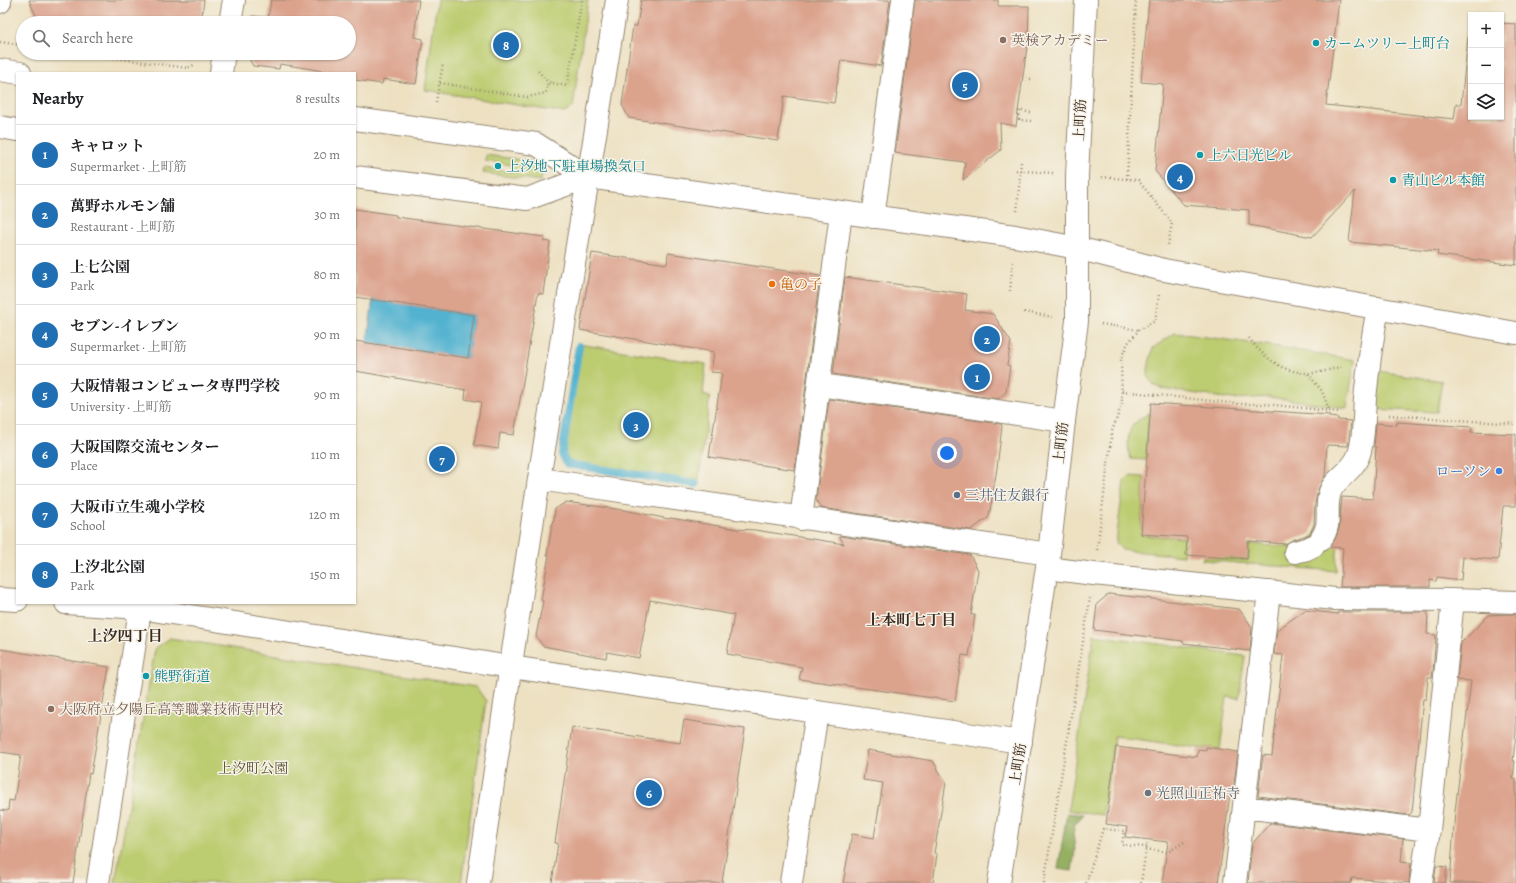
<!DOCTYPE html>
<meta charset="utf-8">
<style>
body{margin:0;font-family:Alegreya,"Noto Serif JP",serif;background:#f2f2f2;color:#202124}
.controls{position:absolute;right:12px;top:12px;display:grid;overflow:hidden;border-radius:0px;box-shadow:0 1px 3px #0004}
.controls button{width:36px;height:36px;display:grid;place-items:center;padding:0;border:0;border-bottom:1px solid #e0e0e0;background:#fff;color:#202124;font:20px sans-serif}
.you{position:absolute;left:947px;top:453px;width:14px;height:14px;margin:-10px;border:3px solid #fff;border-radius:50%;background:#1a73e8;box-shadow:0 0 0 6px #1a73e833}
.badge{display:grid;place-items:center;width:26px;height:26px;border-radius:50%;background:#1f6fb2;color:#fff;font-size:13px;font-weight:700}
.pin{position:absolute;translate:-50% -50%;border:2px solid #fff;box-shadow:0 1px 4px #0006}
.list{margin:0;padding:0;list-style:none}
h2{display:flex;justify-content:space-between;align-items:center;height:52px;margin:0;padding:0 16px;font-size:17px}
h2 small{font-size:13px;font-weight:400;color:#757577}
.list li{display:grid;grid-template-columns:26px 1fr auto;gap:12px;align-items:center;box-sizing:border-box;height:60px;padding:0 16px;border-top:1px solid #e0e0e0}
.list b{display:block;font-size:15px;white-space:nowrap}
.list p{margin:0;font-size:13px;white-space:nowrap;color:#757577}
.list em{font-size:13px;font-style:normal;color:#757577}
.icon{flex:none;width:22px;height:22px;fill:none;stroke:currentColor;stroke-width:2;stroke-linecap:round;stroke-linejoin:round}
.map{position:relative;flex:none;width:1516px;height:883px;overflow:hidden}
.search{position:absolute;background:#fff;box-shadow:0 1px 3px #0004;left:16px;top:16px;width:340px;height:44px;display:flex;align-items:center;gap:10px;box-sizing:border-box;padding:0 14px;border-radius:22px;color:#757577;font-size:15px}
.panel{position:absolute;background:#fff;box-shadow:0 1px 3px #0004;left:16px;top:72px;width:340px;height:532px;border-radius:0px}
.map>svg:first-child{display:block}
.green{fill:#bccc6f;stroke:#7c7b46}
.forest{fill:#95b062;stroke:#686d40}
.water{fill:#52b2d0;stroke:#466e77}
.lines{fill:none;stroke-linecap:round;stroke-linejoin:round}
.stream{stroke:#52b2d0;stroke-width:8}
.building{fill:#dba28c}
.minor-casing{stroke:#948670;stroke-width:24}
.major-casing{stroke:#948670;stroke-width:24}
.path{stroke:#948670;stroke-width:2.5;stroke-dasharray:1 3;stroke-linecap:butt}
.minor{stroke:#fff;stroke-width:22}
.major{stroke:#fff;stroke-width:22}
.education-dot{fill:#8d6e63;stroke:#f7f3e8;stroke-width:1.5}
.culture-dot{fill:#0f9aa8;stroke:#f7f3e8;stroke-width:1.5}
.food-dot{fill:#e8710a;stroke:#f7f3e8;stroke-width:1.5}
.shop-dot{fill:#3f7fe0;stroke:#f7f3e8;stroke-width:1.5}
.service-dot{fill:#5c6f8a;stroke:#f7f3e8;stroke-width:1.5}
.worship-dot{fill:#6b7280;stroke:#f7f3e8;stroke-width:1.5}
.labels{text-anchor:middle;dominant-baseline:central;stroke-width:3;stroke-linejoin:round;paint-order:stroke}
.education-label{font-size:14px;fill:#785e54;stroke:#f7f3e8;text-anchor:start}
.culture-label{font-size:14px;fill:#0d838f;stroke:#f7f3e8;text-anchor:start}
.street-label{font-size:14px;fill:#3b2a1e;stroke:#f7f3e8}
.food-label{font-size:14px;fill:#c56008;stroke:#f7f3e8;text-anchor:start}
.shop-label{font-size:14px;fill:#366cbe;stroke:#f7f3e8;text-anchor:end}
.service-label{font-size:14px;fill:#4e5e75;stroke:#f7f3e8;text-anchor:start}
.park-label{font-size:14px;fill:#5b5232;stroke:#f7f3e8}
.worship-label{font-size:14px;fill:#5b616d;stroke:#f7f3e8;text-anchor:start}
.neighbourhood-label{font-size:15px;font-weight:bold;fill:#3b2a1e;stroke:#f7f3e8}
</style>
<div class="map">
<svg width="1516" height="883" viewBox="0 0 1516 883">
<rect width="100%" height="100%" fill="#f7f3e8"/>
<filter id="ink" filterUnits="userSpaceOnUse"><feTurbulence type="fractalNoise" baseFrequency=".025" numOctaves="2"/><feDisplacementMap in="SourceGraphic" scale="8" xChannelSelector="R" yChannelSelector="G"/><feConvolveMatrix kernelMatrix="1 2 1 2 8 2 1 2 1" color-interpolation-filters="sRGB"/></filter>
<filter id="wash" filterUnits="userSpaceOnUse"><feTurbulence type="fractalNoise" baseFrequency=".012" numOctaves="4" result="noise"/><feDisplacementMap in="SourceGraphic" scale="16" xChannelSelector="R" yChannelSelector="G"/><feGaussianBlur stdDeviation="0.9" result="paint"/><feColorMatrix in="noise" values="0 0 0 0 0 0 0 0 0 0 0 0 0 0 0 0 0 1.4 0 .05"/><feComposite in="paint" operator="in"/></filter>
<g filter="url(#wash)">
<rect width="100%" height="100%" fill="#ede1c2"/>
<path class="green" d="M 437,0 L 588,0 L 573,107 L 565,113 L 425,90 Z
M 486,155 L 544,163 L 541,181 L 483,173 L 484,168 L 511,172 L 512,165 L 485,161 Z
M 1175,333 L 1266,345 L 1355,360 L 1347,408 L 1269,397 L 1232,399 L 1163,389 C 1159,387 1152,385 1150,380 C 1145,372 1151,357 1153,348 Z
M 578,344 L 706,364 L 703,394 L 710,396 L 698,485 L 566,465 L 561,455 Z
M 1378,371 L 1442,381 L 1437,412 L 1371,409 Z
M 1149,413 L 1146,460 L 1131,459 C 1127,451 1127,432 1133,425 C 1138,420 1144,416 1149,413 Z
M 1129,476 L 1144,477 L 1141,535 L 1185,538 L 1183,556 L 1122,550 L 1116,542 L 1124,481 Z
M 1336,501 L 1340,502 L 1336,571 L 1202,560 L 1203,557 L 1248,560 L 1249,544 L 1294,547 L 1300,557 Z
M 1094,635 L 1245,656 L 1239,698 L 1227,697 L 1220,749 L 1206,747 L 1206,749 L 1114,736 L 1103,815 L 1068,810 Z
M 170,638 L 476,687 L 486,701 L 461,883 L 115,883 L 155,649 Z"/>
<path class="forest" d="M 1067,813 L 1083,815 L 1075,824 L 1073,833 L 1075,850 L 1072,871 L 1058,869 Z"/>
<path class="water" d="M 373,299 L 474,315 L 468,358 L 367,343 Z"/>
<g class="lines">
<path class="stream" d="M 579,346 L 562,454 L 567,464 L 696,484"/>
</g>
<g id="blocks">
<path class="building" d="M 29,0 L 204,0 L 201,23 L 39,23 Z
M 271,0 L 419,0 L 414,37 L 423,39 L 416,84 L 383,79 L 382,84 L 355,80 L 355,73 L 337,73 L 280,64 L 279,69 L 253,66 L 247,55 L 247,53 L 349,53 L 349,23 L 251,23 L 252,16 L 268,18 Z
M 641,0 L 890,0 L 881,66 L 841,60 L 834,103 L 784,96 L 778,141 L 629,118 L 622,105 L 633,26 L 637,26 Z
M 915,0 L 998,0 L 998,6 L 1029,6 L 1028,47 L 1027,47 L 1016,126 L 1000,123 L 1001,150 L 963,180 L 965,162 L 895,153 Z
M 1149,0 L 1339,0 L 1326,105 L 1454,119 L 1456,104 L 1461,104 L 1470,19 L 1471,19 L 1471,117 L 1501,117 L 1501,23 L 1516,24 L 1516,265 L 1437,255 L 1438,251 L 1349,242 L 1355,191 L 1312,237 L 1249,225 L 1249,210 L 1184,205 L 1155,171 L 1163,84 L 1141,82 Z
M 143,53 L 189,53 L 181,58 Z
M 355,209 L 396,215 L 396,217 L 544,237 L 544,241 L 550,242 L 543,294 L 538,293 L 514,435 L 500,433 L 498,449 L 474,445 L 481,402 L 465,399 L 466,390 L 355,371 L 355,341 L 468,358 L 474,315 L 355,297 Z
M 592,253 L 667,264 L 668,253 L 820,276 L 795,470 L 709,457 L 722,373 L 711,372 L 714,352 L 580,330 Z
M 845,277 L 967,294 L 965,310 L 993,314 L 1011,342 L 1007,365 L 1010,366 L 1006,392 L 998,399 L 833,374 Z
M 829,399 L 1001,424 L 1002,426 L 997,468 L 989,517 L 971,530 L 821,508 L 816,500 Z
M 1151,403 L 1330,415 L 1329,417 L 1338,418 L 1338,420 L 1351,421 L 1348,446 L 1327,445 L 1325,476 L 1318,489 L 1315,503 L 1314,524 L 1310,534 L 1292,540 L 1286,544 L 1248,541 L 1247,559 L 1186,555 L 1187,537 L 1141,534 Z
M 1397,422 L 1472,427 L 1471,432 L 1516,434 L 1516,506 L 1503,506 L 1498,560 L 1463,557 L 1461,580 L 1437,577 L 1436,581 L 1430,580 L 1430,587 L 1340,587 L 1343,548 L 1330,547 L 1335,539 L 1339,529 L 1342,497 L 1373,499 L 1376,447 L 1374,447 L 1376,423 L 1397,425 Z
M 566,502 L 624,510 L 669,519 L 670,518 L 737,529 L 755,530 L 844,544 L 839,536 L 970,555 L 978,570 L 971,615 L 975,615 L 969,656 L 962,655 L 955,701 L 799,679 L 802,667 L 727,654 L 734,615 L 650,600 L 639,658 L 607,652 L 606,658 L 543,646 L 536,636 L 543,601 L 541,600 L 549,555 L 547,555 L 553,520 L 554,520 L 555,509 Z
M 1109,594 L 1239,609 L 1252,627 L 1250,651 L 1183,643 L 1183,641 L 1094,630 L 1097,604 Z
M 1305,610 L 1338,614 L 1338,612 L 1428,612 L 1427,634 L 1436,635 L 1433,671 L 1432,677 L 1428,677 L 1426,699 L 1423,699 L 1412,812 L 1409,815 L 1258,796 L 1263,755 L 1272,756 L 1283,655 L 1274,654 L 1277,630 Z
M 1506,614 L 1516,614 L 1516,733 L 1513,761 L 1515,761 L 1513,779 L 1516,779 L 1516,883 L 1450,883 L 1455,811 L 1471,681 L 1457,680 L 1461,643 L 1489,615 Z
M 0,649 L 109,667 L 91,774 L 89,773 L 73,883 L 0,883 L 0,810 L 8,811 L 9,800 L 14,801 L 21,755 L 0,752 Z
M 684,720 L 745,729 L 722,883 L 552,883 L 558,843 L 555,843 L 572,727 L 680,743 Z
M 1116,747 L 1197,757 L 1198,749 L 1206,750 L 1206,747 L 1238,752 L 1233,794 L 1230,794 L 1218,883 L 1162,883 L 1168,842 L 1125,837 L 1127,827 L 1106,824 Z
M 868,750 L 933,761 L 946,783 L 934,853 L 937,854 L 933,883 L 843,883 L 852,834 L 874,838 L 883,783 L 863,780 Z
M 1270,823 L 1403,839 L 1401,862 L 1411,863 L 1409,883 L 1352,878 L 1351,883 L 1248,883 L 1252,844 Z
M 1436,866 L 1447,867 L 1445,883 L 1434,883 Z"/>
</g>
</g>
<g filter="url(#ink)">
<use href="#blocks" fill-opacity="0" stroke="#948670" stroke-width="1"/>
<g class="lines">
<defs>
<path id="minor" d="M 0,2 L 0,0
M 230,23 L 234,0
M 0,70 L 20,73
M 221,73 L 224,53
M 355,119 L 536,144 L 588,177 L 1015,236 L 1077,248 L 1164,270 L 1516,333
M 0,127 L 17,130
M 355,177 L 527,199 L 588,177
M 873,217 L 903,0
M 820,385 L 1064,421
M 539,479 L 1049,554
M 801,519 L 841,213
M 1321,539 C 1333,523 1324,509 1330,492 C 1334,479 1353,472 1359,454 C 1364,440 1364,415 1365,399 C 1368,369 1372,339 1378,308
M 1295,552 L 1307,549 L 1313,546
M 1047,568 L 1094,574 L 1335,599 L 1453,600 L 1516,602
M 0,599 L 17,600
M 66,603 L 140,608 L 511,667 L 1021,742
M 1244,807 L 1429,830
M 98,883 L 141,603
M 478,883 L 539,479 L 617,0
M 791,883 L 817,712
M 1235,883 L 1269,592
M 1421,883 L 1429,830 L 1453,600"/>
<path id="major" d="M 999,883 L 1049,554 L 1064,421 L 1077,321 L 1077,175 L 1086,0"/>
</defs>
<use href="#minor" class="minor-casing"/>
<use href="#major" class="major-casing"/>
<path class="path" d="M 0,42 L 23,45
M 78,53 L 187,68 L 194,65
M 538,71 L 548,82
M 1022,79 L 1033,79
M 440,83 L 527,97 L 546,93 L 548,82 L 567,86 L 582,0
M 436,102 L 443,64
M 1018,110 L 1032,113
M 1020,111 L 1019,120 L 1031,121
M 1012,170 L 1053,173
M 1102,177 L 1138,180 L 1172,223 L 1168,245
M 1127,179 L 1136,0
M 1017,211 L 1021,162
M 1010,291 L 1013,261
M 1024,312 L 1053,317
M 1101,324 L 1139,330
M 1249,338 C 1263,357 1282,372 1306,373 C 1318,374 1332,369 1343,366
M 1308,374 L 1322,391 L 1330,412
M 1122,391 L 1239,404 L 1265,404 L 1340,412
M 1389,415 L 1516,424
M 1097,550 L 1112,431 L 1122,404 L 1121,358 L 1128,343 L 1133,337 L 1139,330 L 1155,321 L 1159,295
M 1146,849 L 1168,852 L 1184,842
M 1044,883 L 1090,598
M 1086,883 L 1103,829 L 1124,831 L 1122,845 L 1146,847
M 1141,883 L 1147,843"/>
<use href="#minor" class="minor"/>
<use href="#major" class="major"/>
</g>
</g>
<g class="education-dot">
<circle cx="1003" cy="40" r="4"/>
<circle cx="51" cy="709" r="4"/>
</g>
<g class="culture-dot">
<circle cx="1316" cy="43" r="4"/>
<circle cx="1200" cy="155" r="4"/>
<circle cx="498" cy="166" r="4"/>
<circle cx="1393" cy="180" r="4"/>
<circle cx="146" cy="676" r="4"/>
</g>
<circle class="food-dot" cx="772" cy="284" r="4"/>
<circle class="shop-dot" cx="1499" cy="471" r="4"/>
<circle class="service-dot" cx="957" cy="495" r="4"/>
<circle class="worship-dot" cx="1148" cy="793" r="4"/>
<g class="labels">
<g class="education-label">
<text x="1011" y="40">英検アカデミー</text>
<text x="59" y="709">大阪府立夕陽丘高等職業技術専門校</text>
</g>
<g class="culture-label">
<text x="1324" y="43">カームツリー上町台</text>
<text x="1208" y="155">上六日光ビル</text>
<text x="506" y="166">上汐地下駐車場換気口</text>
<text x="1401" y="180">青山ビル本館</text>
<text x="154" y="676">熊野街道</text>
</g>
<g class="street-label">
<text transform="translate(1080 120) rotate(-87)">上町筋</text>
<text transform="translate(1061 443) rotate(-84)">上町筋</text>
<text transform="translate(1018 764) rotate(-81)">上町筋</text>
</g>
<g class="food-label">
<text x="780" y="284">亀の子</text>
</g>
<g class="shop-label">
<text x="1491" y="471">ローソン</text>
</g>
<g class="service-label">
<text x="965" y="495">三井住友銀行</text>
</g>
<g class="park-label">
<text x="253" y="768">上汐町公園</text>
</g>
<g class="worship-label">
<text x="1156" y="793">光照山正祐寺</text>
</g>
<g class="neighbourhood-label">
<text x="911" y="620">上本町七丁目</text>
<text x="125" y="636">上汐四丁目</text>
</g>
</g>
</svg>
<div class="controls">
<button>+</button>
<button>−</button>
<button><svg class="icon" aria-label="layers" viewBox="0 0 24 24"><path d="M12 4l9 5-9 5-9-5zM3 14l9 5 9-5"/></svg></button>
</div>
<div class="you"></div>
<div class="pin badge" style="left:977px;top:377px">1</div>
<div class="pin badge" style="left:987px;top:339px">2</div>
<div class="pin badge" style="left:636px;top:425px">3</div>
<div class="pin badge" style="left:1180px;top:177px">4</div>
<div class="pin badge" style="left:965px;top:85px">5</div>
<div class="pin badge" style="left:649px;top:793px">6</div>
<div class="pin badge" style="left:442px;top:459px">7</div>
<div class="pin badge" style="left:506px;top:45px">8</div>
<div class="search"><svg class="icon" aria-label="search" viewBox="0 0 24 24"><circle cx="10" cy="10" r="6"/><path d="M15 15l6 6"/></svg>Search here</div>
<section class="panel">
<h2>Nearby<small>8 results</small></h2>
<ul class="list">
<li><span class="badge">1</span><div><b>キャロット</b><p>Supermarket · 上町筋</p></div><em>20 m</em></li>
<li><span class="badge">2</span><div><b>萬野ホルモン舗</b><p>Restaurant · 上町筋</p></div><em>30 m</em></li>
<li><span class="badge">3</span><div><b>上七公園</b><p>Park</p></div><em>80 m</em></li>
<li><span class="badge">4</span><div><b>セブン-イレブン</b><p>Supermarket · 上町筋</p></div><em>90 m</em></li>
<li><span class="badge">5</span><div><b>大阪情報コンピュータ専門学校</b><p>University · 上町筋</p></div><em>90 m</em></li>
<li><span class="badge">6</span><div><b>大阪国際交流センター</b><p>Place</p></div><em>110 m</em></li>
<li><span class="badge">7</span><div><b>大阪市立生魂小学校</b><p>School</p></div><em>120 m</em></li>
<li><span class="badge">8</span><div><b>上汐北公園</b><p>Park</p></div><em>150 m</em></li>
</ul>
</section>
</div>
